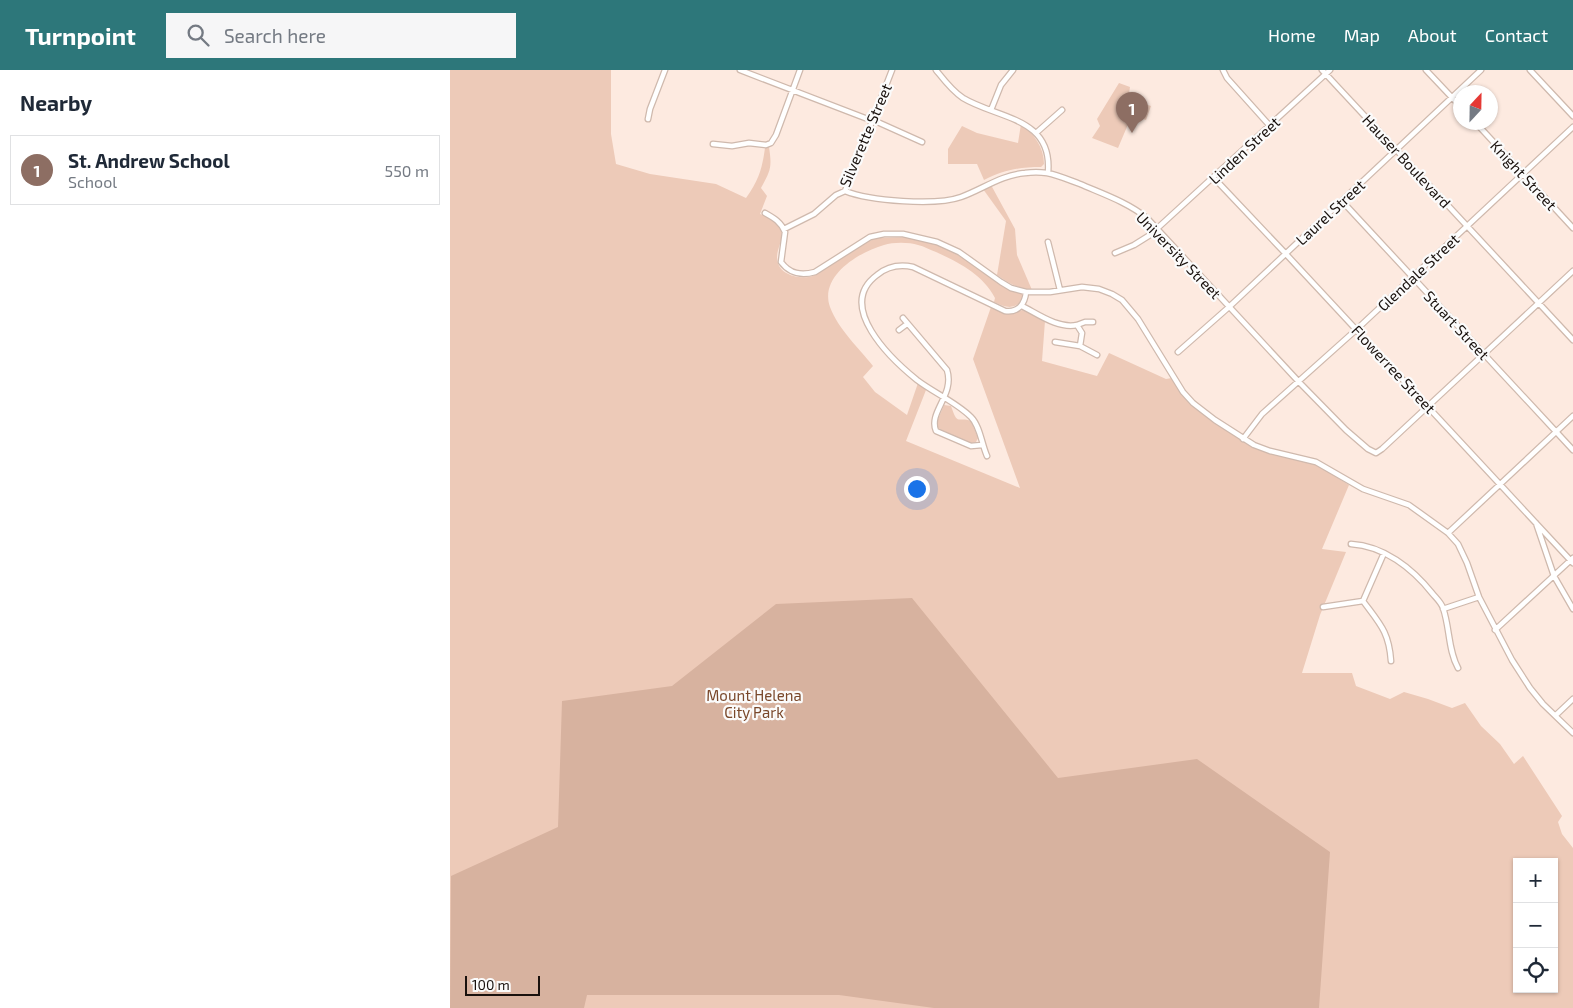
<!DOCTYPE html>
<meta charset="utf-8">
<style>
body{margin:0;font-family:"Exo 2",sans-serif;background:#f6f6f7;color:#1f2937}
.controls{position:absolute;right:15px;bottom:15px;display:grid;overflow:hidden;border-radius:0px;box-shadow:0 1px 4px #0004}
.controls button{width:45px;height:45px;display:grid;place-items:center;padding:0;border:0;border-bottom:1px solid #e0e1e3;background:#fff;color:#1f2937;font:25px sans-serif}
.compass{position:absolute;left:1003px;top:15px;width:45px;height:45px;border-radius:50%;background:#fff;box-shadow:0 1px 4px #0004;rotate:22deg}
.scale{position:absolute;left:15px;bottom:12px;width:75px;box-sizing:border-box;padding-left:5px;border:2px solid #19110d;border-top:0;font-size:14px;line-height:18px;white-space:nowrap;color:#19110d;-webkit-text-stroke:4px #fbfbfb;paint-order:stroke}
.you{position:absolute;left:466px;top:418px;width:18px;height:18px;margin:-12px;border:4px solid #fff;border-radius:50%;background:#1a73e8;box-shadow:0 0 0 8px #1a73e833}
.badge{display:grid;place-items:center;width:32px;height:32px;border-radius:50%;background:#2d777a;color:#fff;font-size:16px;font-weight:700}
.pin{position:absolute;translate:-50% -41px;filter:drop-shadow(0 1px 2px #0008)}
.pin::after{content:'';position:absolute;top:26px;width:18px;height:15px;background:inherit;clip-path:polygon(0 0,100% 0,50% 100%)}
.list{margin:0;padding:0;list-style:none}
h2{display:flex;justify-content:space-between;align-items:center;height:65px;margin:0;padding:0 20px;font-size:21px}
h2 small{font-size:16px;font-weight:400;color:#747a83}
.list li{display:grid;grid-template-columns:32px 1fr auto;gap:15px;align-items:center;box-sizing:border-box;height:70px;margin:0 10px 10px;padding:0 10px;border:1px solid #e0e1e3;border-radius:0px}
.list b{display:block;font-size:19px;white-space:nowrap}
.list p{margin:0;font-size:16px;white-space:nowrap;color:#747a83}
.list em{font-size:16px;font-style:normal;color:#747a83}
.icon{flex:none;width:28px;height:28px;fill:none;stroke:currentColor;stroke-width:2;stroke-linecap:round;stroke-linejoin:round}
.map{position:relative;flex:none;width:1123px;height:938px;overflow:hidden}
header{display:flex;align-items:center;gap:30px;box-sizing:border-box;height:70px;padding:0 25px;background:#2d777a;color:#fff}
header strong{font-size:24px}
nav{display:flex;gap:28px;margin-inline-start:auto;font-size:18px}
.search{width:350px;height:45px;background:#f6f6f7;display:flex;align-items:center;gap:12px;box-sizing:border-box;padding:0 18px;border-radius:0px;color:#747a83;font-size:19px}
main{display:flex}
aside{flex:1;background:#fff}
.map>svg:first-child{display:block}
.green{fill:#edcab8;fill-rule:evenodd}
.forest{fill:#d7b29f}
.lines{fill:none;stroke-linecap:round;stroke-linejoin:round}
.street-casing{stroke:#cfb9ad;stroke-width:7}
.street{stroke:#fff;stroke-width:4.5}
.labels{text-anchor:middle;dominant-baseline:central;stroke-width:4.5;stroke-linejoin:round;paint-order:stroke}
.street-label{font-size:15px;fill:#19110d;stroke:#fbfbfb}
.park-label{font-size:15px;fill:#7a482b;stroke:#fbfbfb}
</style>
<header>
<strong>Turnpoint</strong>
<div class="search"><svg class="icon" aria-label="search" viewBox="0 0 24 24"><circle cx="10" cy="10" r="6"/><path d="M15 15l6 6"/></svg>Search here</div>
<nav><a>Home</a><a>Map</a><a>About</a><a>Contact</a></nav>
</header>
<main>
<aside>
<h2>Nearby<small></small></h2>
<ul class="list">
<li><span class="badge" style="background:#8d6e63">1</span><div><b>St. Andrew School</b><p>School</p></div><em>550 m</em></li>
</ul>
</aside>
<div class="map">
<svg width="1123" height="938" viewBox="0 0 1123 938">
<rect width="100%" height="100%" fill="#fdeae0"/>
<path class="green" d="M 0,0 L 161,0 L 161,64 L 166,94 L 200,104 L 266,114 L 296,128 C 309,110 312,99 315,78 L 319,77 C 322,97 321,100 311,118 L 317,126 L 310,144 C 318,147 327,151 331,160 C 334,169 327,178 327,187 C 327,205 349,210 363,206 L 419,171 L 427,168 L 458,167 L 475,170 L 496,178 L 521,193 L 553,217 L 572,224 L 573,229 C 564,241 555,237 544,232 L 545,228 C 533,205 510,193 486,182 C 480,180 474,176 468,175 C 459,172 443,172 434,175 C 409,182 369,206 380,237 C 388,259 409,278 423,296 L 413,307 L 425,322 L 457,345 L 468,313 L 476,320 L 456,371 L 570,418 L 523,289 L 541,237 C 558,246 558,245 575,239 L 595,251 L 592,291 L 647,306 L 659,283 L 716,309 L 722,308 L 731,322 L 744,336 L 795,373 L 808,379 L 864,393 L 899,415 L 872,479 L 896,482 L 870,545 L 852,603 L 902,603 L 906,616 L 940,629 L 954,622 L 978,629 L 1002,638 L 1015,633 L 1031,656 L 1050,674 L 1064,694 L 1073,686 L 1112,746 L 1108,752 L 1112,764 L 1123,778 L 1123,938 L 0,938 ZM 1067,792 L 1104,792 L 1104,919 L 1067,919 Z
M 669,13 L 680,17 L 678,30 L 690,35 L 691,33 L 701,36 L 696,50 L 682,45 L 668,78 L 642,68 L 650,56 L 647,49 Z
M 571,54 C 584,64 594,77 594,94 L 591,97 C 569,97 554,100 534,110 L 527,94 L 498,94 L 498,79 L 512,56 L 527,63 L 568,73 Z
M 541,115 L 565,159 L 567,185 L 582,220 C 569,219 558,213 547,205 L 556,151 L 533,119 Z
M 494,335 L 501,336 C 508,357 508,346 521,351 L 528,368 L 526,372 L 522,374 L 489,360 L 486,354 Z"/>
<path class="forest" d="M 462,528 L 608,708 L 747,689 L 880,782 L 869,938 L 484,938 L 389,925 L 137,925 L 134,938 L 0,938 L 1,806 L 108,757 L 112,631 L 222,616 L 326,534 Z"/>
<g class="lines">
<defs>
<path id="street" d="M 290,0 L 415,48
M 486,0 C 494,10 502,21 513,28 C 548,49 603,47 598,103
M 773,0 L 777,8 L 820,56
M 872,0 L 1123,270
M 976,0 L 1011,37
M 1080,0 L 1123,46
M 541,40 L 551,15 L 563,0
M 198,49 L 200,39 L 215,0
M 423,50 L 472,72
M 1025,52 L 1123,158
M 586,63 L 612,40
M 263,74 L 282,76 L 299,73 L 316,75 L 321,73 L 326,65 L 350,0
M 764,108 L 835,183 L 1123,493
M 395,121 C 420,131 486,136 511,127 C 533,119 551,105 575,103 C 582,102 590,102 597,103 C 608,105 619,110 630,114 C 653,124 677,132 697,148 L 849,312 L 896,360 L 918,379 L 926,383 L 932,379 L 946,366 L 1123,201
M 892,131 L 1123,380
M 315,143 C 324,148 331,152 335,162 L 331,192 C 340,204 351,206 365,202 L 420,167 L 434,164 L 453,164 L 487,172 L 509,182 L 551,212 L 561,218 L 576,222 L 600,222 L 632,217 L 649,219 L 662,224 L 672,230 L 688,249 L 733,322 L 743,333 L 765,350 L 804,375 L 820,381 L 866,392 L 913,419 L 959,435 L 998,463 L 1008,474 L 1017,493 L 1029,527 L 1062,590 L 1080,618 L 1093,634 L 1123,663
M 334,159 L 364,144 L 386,125 L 395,121 L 442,0
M 598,172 L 610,220
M 665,183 L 684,175 L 700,165 L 880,0
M 572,236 C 588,244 608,259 627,255 L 632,263 L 630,276
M 453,248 L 497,300 C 505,325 478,342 486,361 L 521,376 L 532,375
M 627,255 L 635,252 L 643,252
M 449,260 L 457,254
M 605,272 L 630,276 L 647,285
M 728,282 L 779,237 L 1031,0
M 793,369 L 812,344 L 907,259 L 1123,57
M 537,386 C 532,375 530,356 521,347 C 506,332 484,323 467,310 C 441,289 385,236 427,205 C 438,196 449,194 463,197 L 555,241 C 568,243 575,234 576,222
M 1086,453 L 1104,506 L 1123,539
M 998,463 L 1123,346
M 901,474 C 934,476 962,498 982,523 C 986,528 991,532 993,538 C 1000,558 998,580 1008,598
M 913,531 L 934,483
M 873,537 L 913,531 C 930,554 939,562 941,591
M 993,539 L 1029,527
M 1045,560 L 1123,488
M 1106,645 L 1123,629"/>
</defs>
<use href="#street" class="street-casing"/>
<use href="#street" class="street"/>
</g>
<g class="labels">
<g class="street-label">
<text transform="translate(415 65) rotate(-67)">Silverette Street</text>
<text transform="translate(794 80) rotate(-43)">Linden Street</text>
<text transform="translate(957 91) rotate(47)">Hauser Boulevard</text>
<text transform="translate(1074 105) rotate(47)">Knight Street</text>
<text transform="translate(880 142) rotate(-43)">Laurel Street</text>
<text transform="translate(729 185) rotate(46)">University Street</text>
<text transform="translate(968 202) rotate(-43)">Glendale Street</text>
<text transform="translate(1007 255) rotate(47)">Stuart Street</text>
<text transform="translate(944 299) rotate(47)">Flowerree Street</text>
</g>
<g class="park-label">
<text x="304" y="625">Mount Helena<tspan x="304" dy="17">City Park</tspan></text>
</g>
</g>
</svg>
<div class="controls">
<button>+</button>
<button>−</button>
<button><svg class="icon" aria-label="locate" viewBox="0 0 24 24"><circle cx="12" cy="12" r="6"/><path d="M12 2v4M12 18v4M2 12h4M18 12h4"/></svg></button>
</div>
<svg class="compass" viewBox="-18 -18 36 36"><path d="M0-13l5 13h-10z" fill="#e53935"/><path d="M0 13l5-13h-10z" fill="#747a83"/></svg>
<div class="scale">100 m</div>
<div class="you"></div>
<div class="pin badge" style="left:682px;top:63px;background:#8d6e63">1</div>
</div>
</main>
